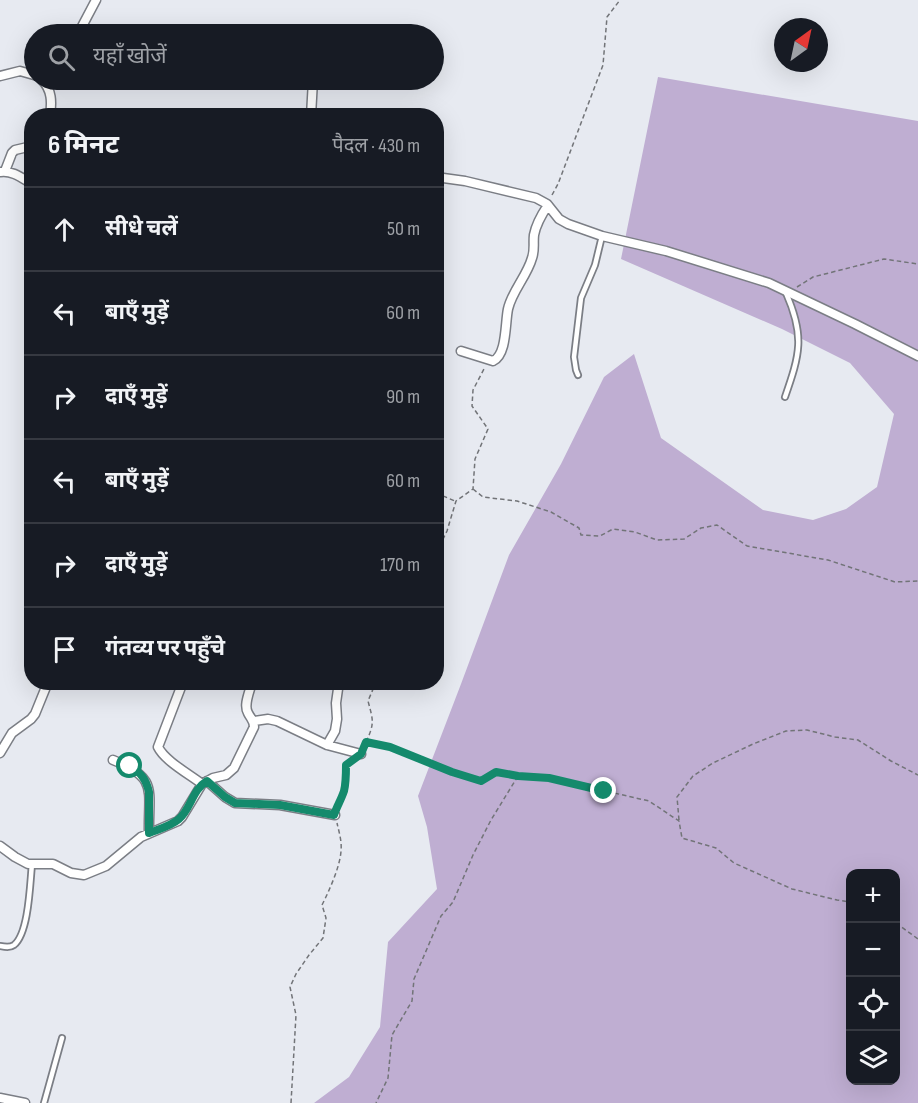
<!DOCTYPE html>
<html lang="hi">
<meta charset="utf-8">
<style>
body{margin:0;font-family:"Sofia Sans Condensed","Noto Sans Devanagari",sans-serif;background:#20242c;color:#f1f3f6}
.controls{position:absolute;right:18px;bottom:18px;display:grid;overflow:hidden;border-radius:12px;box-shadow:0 6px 24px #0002}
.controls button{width:54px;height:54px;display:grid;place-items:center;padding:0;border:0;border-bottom:2px solid #363941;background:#171b24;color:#f1f3f6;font:30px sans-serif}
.compass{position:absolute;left:774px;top:18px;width:54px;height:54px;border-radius:50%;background:#171b24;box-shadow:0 6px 24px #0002;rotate:33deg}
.stop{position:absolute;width:18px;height:18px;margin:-14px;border:4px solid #148a6c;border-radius:50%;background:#fff}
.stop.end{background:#148a6c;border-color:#fff;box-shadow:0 2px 6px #0008}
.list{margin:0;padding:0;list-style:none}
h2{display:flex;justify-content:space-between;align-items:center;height:78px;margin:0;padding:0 24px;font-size:26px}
h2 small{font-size:20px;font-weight:400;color:#9ea1a6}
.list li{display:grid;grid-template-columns:39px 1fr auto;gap:18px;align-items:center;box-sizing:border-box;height:84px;padding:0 24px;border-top:2px solid #363941}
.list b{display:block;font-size:22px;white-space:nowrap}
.list em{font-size:20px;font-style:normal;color:#9ea1a6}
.icon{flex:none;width:33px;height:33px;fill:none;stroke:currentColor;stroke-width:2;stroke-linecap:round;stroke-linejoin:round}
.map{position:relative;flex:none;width:918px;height:1103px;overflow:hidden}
.search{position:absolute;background:#171b24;box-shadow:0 6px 24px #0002;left:24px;top:24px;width:420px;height:66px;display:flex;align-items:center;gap:15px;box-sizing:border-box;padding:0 21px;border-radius:33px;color:#9ea1a6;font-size:22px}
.panel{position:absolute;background:#171b24;box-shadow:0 6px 24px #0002;left:24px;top:108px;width:420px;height:582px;border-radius:24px}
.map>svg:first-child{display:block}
.green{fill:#bfaed2;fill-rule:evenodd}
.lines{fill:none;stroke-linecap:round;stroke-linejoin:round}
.lane-casing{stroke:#7b7e85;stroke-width:8}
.street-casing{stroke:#7b7e85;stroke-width:11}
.path{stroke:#727478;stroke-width:1.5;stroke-dasharray:4.5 3;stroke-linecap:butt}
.lane{stroke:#fff;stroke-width:4.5}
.street{stroke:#fff;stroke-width:8}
.route{stroke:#148a6c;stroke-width:8}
</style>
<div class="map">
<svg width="918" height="1103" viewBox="0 0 918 1103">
<rect width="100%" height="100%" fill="#e7eaf1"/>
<path class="green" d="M 658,77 L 918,121 L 918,1103 L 314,1103 L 349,1077 L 380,1027 L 388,942 L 437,889 L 427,827 L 418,796 L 461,684 L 509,555 L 561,464 L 604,377 L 634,354 L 661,438 L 763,510 L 813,520 L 846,509 L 877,487 L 894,414 L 850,363 L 782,329 L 621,259 ZM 850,874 L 896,874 L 896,1080 L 850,1080 Z"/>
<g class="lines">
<defs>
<path id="lane" d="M 578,375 L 576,370 L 574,357 L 581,298 L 595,265 L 602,236
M 785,397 C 800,354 805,336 786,293
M 0,946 C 5,947 10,948 14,945 C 29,933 30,883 32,864
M 44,1103 L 62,1038"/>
<path id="street" d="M 78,34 L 96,0
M 0,76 L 20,71 L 34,75
M 42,80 C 52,90 52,102 50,116
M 311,116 L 313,80
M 5,171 L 12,153 L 15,150 L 32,146
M 0,172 C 12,170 22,178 32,184
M 436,177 L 465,181 L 536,198 L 547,204 L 559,219 L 568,224 L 602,236 L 666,251 L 769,283 L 855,324 L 918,356
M 461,351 L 493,361 C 507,355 505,323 508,309 C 512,291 527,276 532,258 C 535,250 533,243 534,235 C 536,224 542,214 548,205
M 181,687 L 158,747 C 165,761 189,774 202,784
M 254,721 L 268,719 L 277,721 L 327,745 L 361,754
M 327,745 L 335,731 L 337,719 L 336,703 L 339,682
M 0,753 L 12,733 L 31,719 L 35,714 L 48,682
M 113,760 C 159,778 148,790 149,833
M 207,781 L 225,797 L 235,803 L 280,805 L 335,815
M 0,846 L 15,857 L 28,864 L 53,864 L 71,873 L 84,875 L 106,866 L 141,837 L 178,821 L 182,817 L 202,784 L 213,778 L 226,775 L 234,768 L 254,727 C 254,720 251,719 248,713 C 243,705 250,691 252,682
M 0,1098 L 25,1103"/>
</defs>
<use href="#lane" class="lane-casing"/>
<use href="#street" class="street-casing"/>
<path class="path" d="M 552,195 L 558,184 L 603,65 L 607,17 L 620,0
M 797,287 L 813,277 L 884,259 L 918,264
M 473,489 L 483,497 L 517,501 L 551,512 L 579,528 L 581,535 L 600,536 L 613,529 L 635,532 L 657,540 L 684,539 L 701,528 L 717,525 L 747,546 L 828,560 L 895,582 L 918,581
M 436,493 L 455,501
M 436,553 L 447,531 L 456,501 L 473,489 L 475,459 L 488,429 L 472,406 L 473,390 L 484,369
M 366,742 C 375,723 373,720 368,701 L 376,682
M 365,745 L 366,742 L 390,747 L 452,772 L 481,781 L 496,772 L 518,776 L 491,820 L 473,855 L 453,902 L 441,916 L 414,979 L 412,1001 L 392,1035 L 388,1078 L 376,1103
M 519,776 L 549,778 L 649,801 L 679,821 L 682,838 L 716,848 L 734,863 L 792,889 L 837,900 L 850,902
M 337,806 L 343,794 L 346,782 L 346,765 L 351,762
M 679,820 L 677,797 L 693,776 L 713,763 L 753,744 L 786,731 L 807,730 L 835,737 L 858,740 L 891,761 L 918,775
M 896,923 L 918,939
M 291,1103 L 296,1015 L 290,987 L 296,974 L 309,955 L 323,938 L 326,918 L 322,905 C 329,891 340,867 341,851 C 342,841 339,832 337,823"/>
<use href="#lane" class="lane"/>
<use href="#street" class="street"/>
</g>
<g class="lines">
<path class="route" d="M 130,766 C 141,773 146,779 149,792 L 149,833 C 159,829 171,826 179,819 C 191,809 192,790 207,781 L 225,797 L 235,803 L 280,805 L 334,815 C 337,806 341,800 344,791 C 346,783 346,774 346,765 L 361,754 L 366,742 L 390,747 L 452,772 L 481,781 L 496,772 L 518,776 L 549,778 L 604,791"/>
</g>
</svg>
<div class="controls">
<button>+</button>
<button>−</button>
<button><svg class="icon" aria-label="locate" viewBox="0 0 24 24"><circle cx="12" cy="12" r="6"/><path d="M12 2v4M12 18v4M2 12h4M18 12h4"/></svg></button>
<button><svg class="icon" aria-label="layers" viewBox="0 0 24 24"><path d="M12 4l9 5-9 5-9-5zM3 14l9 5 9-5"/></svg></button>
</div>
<svg class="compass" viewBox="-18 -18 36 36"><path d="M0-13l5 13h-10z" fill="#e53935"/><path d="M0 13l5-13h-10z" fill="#9ea1a6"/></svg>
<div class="stop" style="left:130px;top:766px"></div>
<div class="stop end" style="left:604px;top:791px"></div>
<div class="search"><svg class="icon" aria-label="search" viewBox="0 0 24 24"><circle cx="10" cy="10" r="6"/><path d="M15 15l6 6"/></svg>यहाँ खोजें</div>
<section class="panel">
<h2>6 मिनट<small>पैदल · 430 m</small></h2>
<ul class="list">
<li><svg class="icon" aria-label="ahead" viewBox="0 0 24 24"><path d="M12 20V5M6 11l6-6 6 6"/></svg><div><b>सीधे चलें</b></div><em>50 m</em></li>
<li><svg class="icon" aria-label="left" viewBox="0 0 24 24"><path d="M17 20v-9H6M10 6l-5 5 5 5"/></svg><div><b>बाएँ मुड़ें</b></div><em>60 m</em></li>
<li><svg class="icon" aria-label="right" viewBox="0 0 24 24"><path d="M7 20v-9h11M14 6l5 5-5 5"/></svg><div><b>दाएँ मुड़ें</b></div><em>90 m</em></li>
<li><svg class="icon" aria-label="left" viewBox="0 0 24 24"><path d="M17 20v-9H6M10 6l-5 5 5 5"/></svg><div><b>बाएँ मुड़ें</b></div><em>60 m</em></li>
<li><svg class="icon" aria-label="right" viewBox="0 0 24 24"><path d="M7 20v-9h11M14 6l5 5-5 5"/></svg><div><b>दाएँ मुड़ें</b></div><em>170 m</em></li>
<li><svg class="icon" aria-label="arrive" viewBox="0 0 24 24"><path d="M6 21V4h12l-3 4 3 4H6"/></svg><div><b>गंतव्य पर पहुँचे</b></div></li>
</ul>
</section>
</div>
